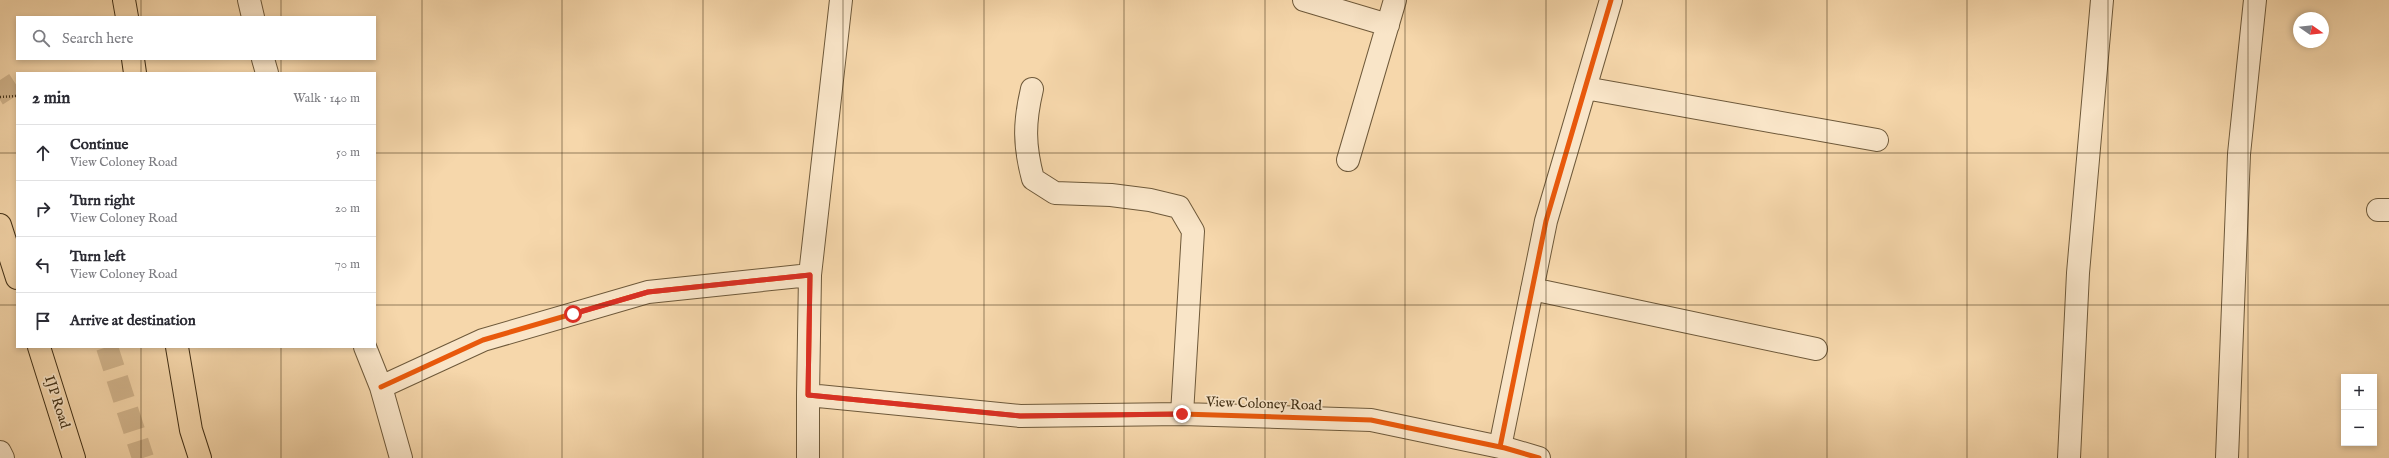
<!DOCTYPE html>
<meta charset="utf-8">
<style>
body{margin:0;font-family:"IM FELL English",serif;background:#f2f2f3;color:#2b2b33}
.controls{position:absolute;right:12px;bottom:12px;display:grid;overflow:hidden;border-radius:0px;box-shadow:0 2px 6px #0003}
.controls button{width:36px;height:36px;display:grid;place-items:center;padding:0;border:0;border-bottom:1px solid #e1e1e2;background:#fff;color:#2b2b33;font:20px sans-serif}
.compass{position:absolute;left:2293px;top:12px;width:36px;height:36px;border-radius:50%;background:#fff;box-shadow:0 2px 6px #0003;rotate:104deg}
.stop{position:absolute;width:12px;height:12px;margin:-9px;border:3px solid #d93025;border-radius:50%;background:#fff}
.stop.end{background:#d93025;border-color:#fff;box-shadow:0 1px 4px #0008}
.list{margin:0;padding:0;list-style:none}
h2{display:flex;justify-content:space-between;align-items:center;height:52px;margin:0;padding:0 16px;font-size:17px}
h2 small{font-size:13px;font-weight:400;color:#7c7c81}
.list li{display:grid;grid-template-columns:26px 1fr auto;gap:12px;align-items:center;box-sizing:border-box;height:56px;padding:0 16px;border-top:1px solid #e1e1e2}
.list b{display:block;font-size:15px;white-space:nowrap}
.list p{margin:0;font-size:13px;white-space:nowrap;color:#7c7c81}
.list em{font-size:13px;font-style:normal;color:#7c7c81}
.icon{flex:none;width:22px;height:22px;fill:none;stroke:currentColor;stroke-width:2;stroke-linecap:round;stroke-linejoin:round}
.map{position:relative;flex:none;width:2389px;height:458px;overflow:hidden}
.search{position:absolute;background:#fff;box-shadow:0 2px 6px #0003;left:16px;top:16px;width:360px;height:44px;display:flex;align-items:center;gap:10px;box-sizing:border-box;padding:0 14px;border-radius:0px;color:#7c7c81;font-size:15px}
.panel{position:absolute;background:#fff;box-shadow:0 2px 6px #0003;left:16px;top:72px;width:360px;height:276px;border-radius:0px}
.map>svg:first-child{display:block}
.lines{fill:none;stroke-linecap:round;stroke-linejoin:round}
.highway-tunnel{stroke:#d2b58d;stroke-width:22;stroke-dasharray:22 11;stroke-linecap:butt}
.minor-casing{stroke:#6e593a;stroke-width:24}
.highway-casing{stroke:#412f15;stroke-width:24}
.minor{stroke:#f9e5c8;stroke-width:22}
.highway{stroke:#f6d7ab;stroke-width:22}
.path-bridge{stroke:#412f15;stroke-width:2.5;stroke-dasharray:1 2;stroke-linecap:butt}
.cycleway-casing{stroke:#f9e5c8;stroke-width:8}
.cycleway{stroke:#e8590c;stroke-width:5}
.route{stroke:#d93025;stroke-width:5}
.grid{fill:none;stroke:#412f15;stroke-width:1;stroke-opacity:0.55}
.labels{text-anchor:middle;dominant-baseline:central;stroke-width:3.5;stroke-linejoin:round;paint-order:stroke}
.street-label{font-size:14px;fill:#412f15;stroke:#f9e5c8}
</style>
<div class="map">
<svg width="2389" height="458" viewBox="0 0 2389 458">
<rect width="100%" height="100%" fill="#f6d7ab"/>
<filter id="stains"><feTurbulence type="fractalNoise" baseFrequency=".005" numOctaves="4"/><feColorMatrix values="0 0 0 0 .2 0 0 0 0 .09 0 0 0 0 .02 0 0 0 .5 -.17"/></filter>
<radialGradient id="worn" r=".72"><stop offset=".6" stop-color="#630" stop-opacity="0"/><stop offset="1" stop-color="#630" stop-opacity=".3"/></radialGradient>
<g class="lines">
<path class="highway-tunnel" d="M 0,80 L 17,106
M 107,347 L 143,458"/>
<defs>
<path id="minor" d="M 249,0 L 253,17
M 1304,0 L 1388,25
M 263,59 L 267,73
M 1585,88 L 1877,140
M 1032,89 C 1024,123 1024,145 1033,179 L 1055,193 L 1111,195 L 1150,200 L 1179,207 L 1193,231 L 1182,414
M 1348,160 L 1395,0
M 2378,210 L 2389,210
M 810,275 L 841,0
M 1532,289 L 1816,349
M 365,347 L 381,387 L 401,458
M 381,387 L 483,340 L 648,292 L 810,275 L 808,395 L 1020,416 L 1182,414 L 1371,420 L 1505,448 L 1539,458
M 1500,447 L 1546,221 L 1611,0
M 0,452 L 3,458
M 808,458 L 808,395
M 2069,458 L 2078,273 L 2102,0
M 2227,458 L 2239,154 L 2255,0"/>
<path id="highway" d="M 124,0 L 127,17
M 133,59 L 135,73
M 0,225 L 17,278
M 39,347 L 74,458
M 177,347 L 191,430 L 200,458"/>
</defs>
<use href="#minor" class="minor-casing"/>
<use href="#highway" class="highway-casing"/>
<use href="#minor" class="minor"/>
<use href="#highway" class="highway"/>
<path class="path-bridge" d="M 0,97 L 17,96"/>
<defs>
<path id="cycleway" d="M 381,387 L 483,340 L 648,292 L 810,275 L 808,395 L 1020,416 L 1182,414 L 1371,420 L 1505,448 L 1539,458
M 1500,447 L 1546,221 L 1611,0"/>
</defs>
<use href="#cycleway" class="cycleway-casing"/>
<use href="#cycleway" class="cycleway"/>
</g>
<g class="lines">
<path class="route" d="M 573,314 L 648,292 L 810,275 L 808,395 L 1020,416 L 1182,414"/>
</g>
<path class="grid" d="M 141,0 L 141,17M 281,0 L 281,17M 422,0 L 422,458M 562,0 L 562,458M 703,0 L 703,458M 843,0 L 843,458M 984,0 L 984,458M 1124,0 L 1124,458M 1265,0 L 1265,458M 1405,0 L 1405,458M 1546,0 L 1546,458M 1686,0 L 1686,458M 1827,0 L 1827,458M 1967,0 L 1967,458M 2108,0 L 2108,458M 2248,0 L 2248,458M 141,59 L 141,73M 281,59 L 281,73M 0,153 L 17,153M 375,153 L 2389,153M 0,305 L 17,305M 375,305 L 2389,305M 141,347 L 141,458M 281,347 L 281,458"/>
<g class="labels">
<g class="street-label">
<text transform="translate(57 402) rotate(72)">IJP Road</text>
<text transform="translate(1264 404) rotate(2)">View Coloney Road</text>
</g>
</g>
<rect width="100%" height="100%" filter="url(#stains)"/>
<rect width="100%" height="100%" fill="url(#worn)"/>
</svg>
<div class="controls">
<button>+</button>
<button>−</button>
</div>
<svg class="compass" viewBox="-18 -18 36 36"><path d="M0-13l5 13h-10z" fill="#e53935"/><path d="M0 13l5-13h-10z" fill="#7c7c81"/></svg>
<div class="stop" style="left:573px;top:314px"></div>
<div class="stop end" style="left:1182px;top:414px"></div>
<div class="search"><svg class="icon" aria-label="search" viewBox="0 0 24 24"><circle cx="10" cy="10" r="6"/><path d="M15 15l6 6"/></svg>Search here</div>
<section class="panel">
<h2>2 min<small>Walk · 140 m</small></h2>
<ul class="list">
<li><svg class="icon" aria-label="ahead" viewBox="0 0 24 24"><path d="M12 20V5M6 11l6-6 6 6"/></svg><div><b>Continue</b><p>View Coloney Road</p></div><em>50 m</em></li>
<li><svg class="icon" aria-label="right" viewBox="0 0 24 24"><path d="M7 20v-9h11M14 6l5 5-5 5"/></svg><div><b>Turn right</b><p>View Coloney Road</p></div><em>20 m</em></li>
<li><svg class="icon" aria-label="left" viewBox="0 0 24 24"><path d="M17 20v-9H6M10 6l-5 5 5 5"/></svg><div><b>Turn left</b><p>View Coloney Road</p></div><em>70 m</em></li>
<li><svg class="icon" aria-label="arrive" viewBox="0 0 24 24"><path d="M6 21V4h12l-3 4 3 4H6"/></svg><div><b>Arrive at destination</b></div></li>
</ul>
</section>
</div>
